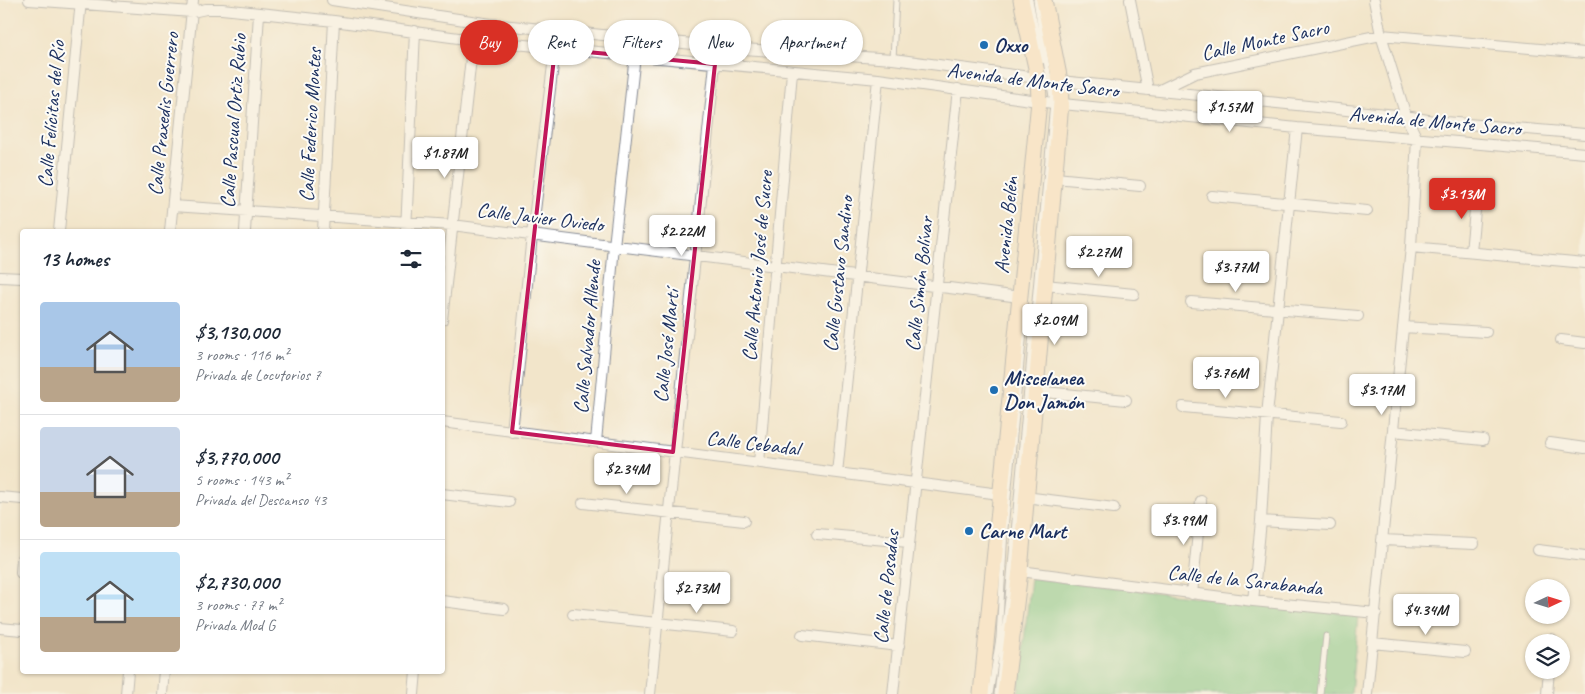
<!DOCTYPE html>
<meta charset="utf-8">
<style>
body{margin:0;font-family:Caveat,sans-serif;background:#f6f6f7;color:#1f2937;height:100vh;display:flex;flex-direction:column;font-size:19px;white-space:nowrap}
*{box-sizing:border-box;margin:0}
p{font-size:16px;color:#747a83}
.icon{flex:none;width:28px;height:28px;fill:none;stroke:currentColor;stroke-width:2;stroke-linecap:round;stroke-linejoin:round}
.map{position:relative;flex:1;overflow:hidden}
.side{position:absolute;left:20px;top:229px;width:425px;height:445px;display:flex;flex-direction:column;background:#fff;border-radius:5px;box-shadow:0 1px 4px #0004}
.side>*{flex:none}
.hud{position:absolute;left:460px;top:20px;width:475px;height:45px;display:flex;gap:10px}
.needle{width:32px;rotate:86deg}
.fabs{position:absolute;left:1525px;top:579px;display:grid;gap:10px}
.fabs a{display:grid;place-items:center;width:45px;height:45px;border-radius:50%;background:#fff;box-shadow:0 1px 4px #0004;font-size:25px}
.price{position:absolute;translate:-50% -42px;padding:0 11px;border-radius:5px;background:#fff;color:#222;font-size:16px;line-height:32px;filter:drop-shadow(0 1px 2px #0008)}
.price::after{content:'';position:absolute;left:50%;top:30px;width:15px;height:11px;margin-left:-8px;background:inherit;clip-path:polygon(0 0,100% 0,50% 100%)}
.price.current{background:#d93025;color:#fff}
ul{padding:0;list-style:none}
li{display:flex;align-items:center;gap:15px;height:125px;padding:0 20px}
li+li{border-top:1px solid #e0e1e3}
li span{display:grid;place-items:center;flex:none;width:140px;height:100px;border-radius:5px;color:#555}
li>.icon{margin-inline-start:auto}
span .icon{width:60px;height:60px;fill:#fffc;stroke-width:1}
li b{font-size:21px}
h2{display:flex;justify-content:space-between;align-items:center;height:60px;padding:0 20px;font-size:21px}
.tag{padding:0 18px;border-radius:22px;background:#fff;box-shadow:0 1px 4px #0004;font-size:18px;line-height:45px}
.tag.current{background:#d93025;color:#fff}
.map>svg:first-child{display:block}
.green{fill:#7bcb8c;stroke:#4b7d75}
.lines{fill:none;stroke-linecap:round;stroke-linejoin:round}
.lane-casing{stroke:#868a94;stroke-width:7}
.street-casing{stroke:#868a94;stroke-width:12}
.secondary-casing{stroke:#868a94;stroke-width:17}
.lane{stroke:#fff;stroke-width:5}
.street{stroke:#fff;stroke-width:10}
.secondary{stroke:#fee5c5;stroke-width:15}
.marked{fill:none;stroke:#c2185b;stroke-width:4;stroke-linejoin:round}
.poi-dot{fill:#1f6fb2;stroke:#fdfcf7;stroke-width:2}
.labels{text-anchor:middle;stroke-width:4;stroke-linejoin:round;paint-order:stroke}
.street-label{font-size:21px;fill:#1b2f5e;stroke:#fdfcf7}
.poi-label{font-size:21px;font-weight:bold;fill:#1b2f5e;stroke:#fdfcf7;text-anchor:start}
</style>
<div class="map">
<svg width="1585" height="694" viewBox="0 0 1585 694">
<rect width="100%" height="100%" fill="#fdfcf7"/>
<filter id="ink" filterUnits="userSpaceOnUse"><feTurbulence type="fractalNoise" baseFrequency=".02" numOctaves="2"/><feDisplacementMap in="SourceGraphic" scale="10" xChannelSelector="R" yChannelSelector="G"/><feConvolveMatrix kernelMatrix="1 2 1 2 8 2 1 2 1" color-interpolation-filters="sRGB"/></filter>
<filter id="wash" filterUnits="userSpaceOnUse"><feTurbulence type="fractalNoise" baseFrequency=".0096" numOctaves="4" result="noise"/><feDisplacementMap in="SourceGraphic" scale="20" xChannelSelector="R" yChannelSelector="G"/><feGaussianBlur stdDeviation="1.12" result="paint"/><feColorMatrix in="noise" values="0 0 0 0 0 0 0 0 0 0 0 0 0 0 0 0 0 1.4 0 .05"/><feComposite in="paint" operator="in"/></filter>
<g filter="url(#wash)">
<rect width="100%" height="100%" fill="#f2e5ca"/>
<path class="green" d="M1031,578L1358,615L1351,694H1018Z"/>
</g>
<g filter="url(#ink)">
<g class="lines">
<g class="lane-casing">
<path id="lane" d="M1030,0L1042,61
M893,59L896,0
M990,694L999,638L1005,529L1024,331
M997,694L1008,598L1053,103L1036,0
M1320,694L1326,636"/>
</g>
<g class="street-casing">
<path id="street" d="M29,0L192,12L206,9H222L334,21L473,40L878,79L1053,103L1297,128L1585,153
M332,0L491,24L743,49L893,59L1060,81L1406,116L1433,121L1585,134
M1130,0L1148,90
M1160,90L1195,73L1381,35L1585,53
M1055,178L1140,186
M1212,196L1367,211
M173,206L452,225L1020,297
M59,231L81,0
M170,231L193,0
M245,231L259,14
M323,231L334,21
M406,231L415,31
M1411,247L1585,263
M1471,252L1477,190
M0,277L22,278
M1045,285L1134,294
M1191,302L1358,316
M442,320L473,40
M1403,327L1486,332
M1561,340L1585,343
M1035,391L1126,400
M1183,407L1341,421
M442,422L1000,494
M1393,431L1483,440
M512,432L532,235L555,49
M596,442L614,246L635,55
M1550,443L1585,448
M759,463L792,72
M837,473L878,79
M442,494L509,502
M0,497L22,499
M1025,497L1114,508
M583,503L744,521
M1261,521L1330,525
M817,534L909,542
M1382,540L1474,544
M1538,550L1585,556
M1020,571L1253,601L1376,613
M21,573L22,558
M1192,594L1201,501
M442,601L504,609
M1253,601L1261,521L1267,415L1297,128
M573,614L733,631
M0,628L22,630
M802,635L899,646
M1552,642V639
M1372,643L1465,652
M126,694L128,671
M162,694L164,671
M414,694L416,671
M650,694L715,64
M893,694L958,89
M1367,694L1411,247L1417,139L1406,116L1381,35L1374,0
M1547,694L1549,670"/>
</g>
<g class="secondary-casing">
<path id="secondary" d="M981,694L1039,101L1038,77L1021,0
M1005,694L1020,571L1061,103L1060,81L1044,0"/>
</g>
<use href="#lane" class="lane"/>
<use href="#street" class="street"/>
<use href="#secondary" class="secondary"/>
</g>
</g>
<path d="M0 0H1585V694H0ZM555,49L715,64L673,452L512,432Z" fill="#f2e5ca" fill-opacity=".55" fill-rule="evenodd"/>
<path class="marked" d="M555,49L715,64L673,452L512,432Z"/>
<g class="poi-dot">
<circle cx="984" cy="45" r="5"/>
<circle cx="994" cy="390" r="5"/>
<circle cx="969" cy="531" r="5"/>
</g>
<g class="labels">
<g class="street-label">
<text transform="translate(1265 40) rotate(-12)" y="7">Calle Monte Sacro</text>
<text transform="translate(1033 80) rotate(7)" y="7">Avenida de Monte Sacro</text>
<text transform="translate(51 114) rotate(-85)" y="7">Calle Felícitas del Río</text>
<text transform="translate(163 114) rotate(-84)" y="7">Calle Praxedis Guerrero</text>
<text transform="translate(233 121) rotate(-86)" y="7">Calle Pascual Ortiz Rubio</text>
<text transform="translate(1435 121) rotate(5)" y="7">Avenida de Monte Sacro</text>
<text transform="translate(310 125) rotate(-87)" y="7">Calle Federico Montes</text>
<text transform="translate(540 217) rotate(7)" y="7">Calle Javier Oviedo</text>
<text transform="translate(1006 225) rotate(-84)" y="7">Avenida Belén</text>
<text transform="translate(757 266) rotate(-85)" y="7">Calle Antonio José de Sucre</text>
<text transform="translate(838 274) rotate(-84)" y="7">Calle Gustavo Sandino</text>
<text transform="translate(919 284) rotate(-84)" y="7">Calle Simón Bolívar</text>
<text transform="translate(587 337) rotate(-85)" y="7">Calle Salvador Allende</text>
<text transform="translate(666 346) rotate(-84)" y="7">Calle José Martí</text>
<text transform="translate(753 443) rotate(7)" y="7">Calle Cebadal</text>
<text transform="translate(1245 580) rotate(6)" y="7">Calle de la Sarabanda</text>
<text transform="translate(886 587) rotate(-84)" y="7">Calle de Posadas</text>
</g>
<g class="poi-label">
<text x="994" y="52">Oxxo</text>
<text x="1004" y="385">Miscelanea<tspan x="1004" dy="24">Don Jamón</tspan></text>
<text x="979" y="538">Carne Mart</text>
</g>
</g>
</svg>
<div class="fabs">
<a><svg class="needle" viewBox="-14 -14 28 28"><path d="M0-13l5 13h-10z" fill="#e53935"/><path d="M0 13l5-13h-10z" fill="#747a83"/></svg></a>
<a><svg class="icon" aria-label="layers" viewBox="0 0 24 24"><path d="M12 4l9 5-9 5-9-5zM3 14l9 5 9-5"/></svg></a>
</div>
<b class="price" style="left:1230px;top:133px">$1.57M</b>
<b class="price" style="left:445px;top:179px">$1.87M</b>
<b class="price current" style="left:1462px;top:220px">$3.13M</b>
<b class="price" style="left:682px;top:257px">$2.22M</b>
<b class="price" style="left:1099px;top:278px">$2.27M</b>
<b class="price" style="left:1236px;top:293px">$3.77M</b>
<b class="price" style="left:1055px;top:346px">$2.09M</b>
<b class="price" style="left:1226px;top:399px">$3.76M</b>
<b class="price" style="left:1382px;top:416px">$3.17M</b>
<b class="price" style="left:627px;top:495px">$2.34M</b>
<b class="price" style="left:1184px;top:546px">$3.99M</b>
<b class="price" style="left:697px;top:614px">$2.73M</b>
<b class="price" style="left:1426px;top:636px">$4.34M</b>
<div class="hud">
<a class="tag current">Buy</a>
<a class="tag">Rent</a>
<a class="tag">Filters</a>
<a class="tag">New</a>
<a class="tag">Apartment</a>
</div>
<section class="side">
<h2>13 homes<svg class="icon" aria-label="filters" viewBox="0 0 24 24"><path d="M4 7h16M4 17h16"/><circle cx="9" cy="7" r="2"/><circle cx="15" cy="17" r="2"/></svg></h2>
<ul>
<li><span style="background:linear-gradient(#a9c7e8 65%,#b9a48a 0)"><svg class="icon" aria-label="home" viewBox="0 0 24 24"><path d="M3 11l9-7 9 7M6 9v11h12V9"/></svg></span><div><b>$3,130,000</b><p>3 rooms · 116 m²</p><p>Privada de Locutorios 7</p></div></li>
<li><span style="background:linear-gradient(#c9d6e8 65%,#b9a48a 0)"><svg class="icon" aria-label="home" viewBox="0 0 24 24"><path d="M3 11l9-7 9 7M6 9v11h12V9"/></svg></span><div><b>$3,770,000</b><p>5 rooms · 143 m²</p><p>Privada del Descanso 43</p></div></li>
<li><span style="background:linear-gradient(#bfe0f5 65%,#b9a48a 0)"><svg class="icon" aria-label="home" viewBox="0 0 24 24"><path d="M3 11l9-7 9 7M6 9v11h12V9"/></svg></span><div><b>$2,730,000</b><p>3 rooms · 77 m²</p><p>Privada Mod G</p></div></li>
</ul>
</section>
</div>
